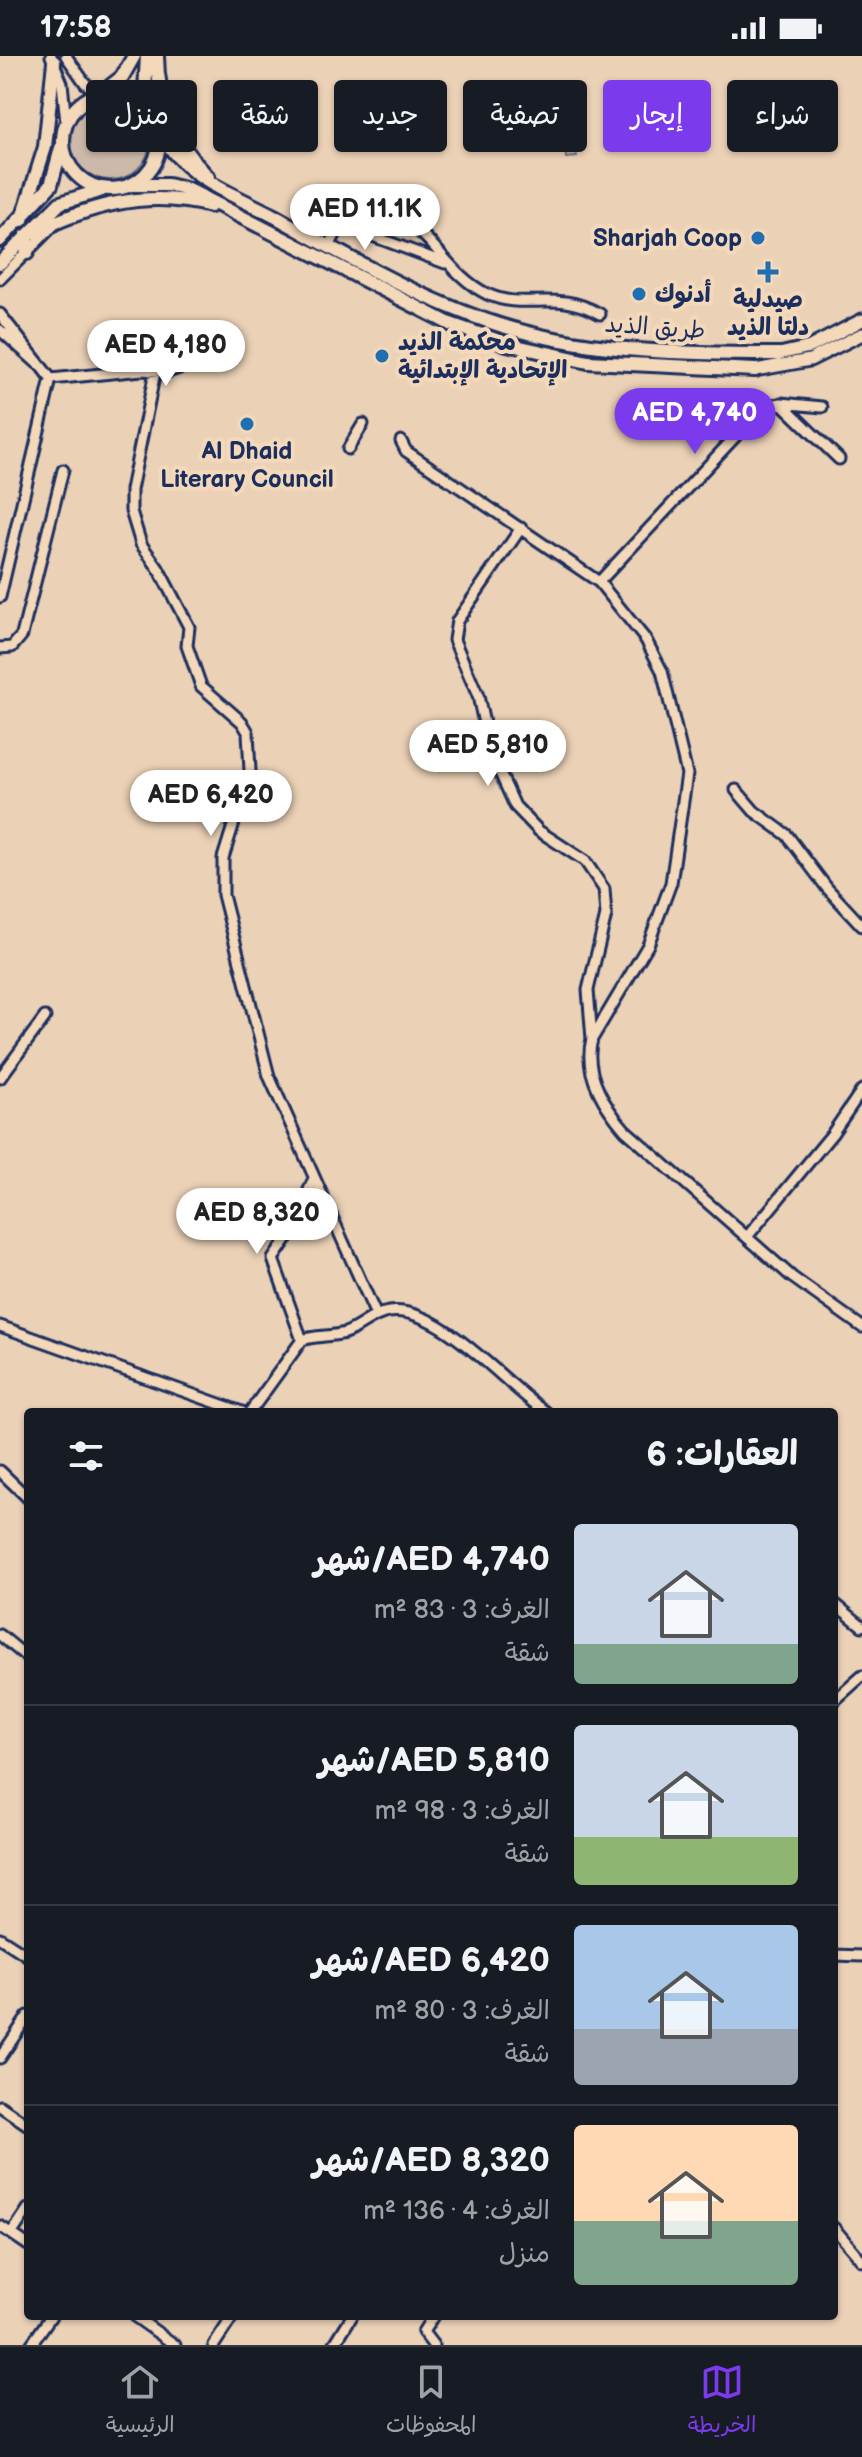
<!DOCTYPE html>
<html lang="ar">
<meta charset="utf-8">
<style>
body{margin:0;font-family:"Balsamiq Sans","Playpen Sans Arabic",sans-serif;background:#242831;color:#f1f3f6;direction:rtl;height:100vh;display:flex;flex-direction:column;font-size:30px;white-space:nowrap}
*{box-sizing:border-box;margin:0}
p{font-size:26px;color:#9ea1a6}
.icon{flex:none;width:44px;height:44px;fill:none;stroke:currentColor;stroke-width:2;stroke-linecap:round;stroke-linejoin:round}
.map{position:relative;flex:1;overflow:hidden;direction:ltr}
.panel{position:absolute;left:24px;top:1352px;width:814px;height:912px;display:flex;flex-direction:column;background:#171b24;border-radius:8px;box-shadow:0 2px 6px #0004;direction:rtl}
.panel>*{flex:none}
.top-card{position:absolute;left:24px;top:24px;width:814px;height:72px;direction:rtl;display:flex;gap:16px}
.price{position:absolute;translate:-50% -68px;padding:0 18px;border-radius:28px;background:#fff;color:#222;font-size:26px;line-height:52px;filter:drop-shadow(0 2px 4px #0008)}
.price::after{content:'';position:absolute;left:50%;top:48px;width:24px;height:18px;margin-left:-12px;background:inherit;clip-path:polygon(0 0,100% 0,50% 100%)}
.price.selected{background:#7c3aed;color:#fff}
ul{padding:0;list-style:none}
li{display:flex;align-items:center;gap:24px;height:200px;padding:0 40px}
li+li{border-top:2px solid #363941}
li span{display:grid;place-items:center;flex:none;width:224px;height:160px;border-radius:8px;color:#555}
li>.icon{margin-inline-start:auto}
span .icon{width:96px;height:96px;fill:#fffc;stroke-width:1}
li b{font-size:34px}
h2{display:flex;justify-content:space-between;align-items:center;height:96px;padding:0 40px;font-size:34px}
.tag{padding:0 28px;border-radius:8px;background:#171b24;box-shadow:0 2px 6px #0004;font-size:28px;line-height:72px}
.tag.selected{background:#7c3aed;color:#fff}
.status{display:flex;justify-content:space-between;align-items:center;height:56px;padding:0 40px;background:#171b24;direction:ltr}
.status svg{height:22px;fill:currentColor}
.tab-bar{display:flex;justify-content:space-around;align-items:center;height:112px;border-top:2px solid #363941;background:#171b24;font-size:22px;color:#9ea1a6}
.tab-bar a{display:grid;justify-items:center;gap:4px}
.tab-bar .selected{color:#7c3aed}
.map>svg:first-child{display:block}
.green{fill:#cdb9a9;stroke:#747484;stroke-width:2}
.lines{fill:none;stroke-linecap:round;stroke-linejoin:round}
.minor-casing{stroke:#1b2f5e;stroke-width:15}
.major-casing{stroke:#1b2f5e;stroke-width:17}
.highway-casing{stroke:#1b2f5e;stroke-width:18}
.minor{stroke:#f4d8ba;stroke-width:9}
.major{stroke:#f4d8ba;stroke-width:11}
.highway{stroke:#f4d8ba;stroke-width:12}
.poi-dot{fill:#1f6fb2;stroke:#f4d8ba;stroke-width:3}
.labels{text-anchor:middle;stroke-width:8;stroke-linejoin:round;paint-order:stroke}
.poi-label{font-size:24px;font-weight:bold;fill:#1b2f5e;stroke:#f4d8ba;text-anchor:start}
.street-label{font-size:24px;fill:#1b2f5e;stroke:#f4d8ba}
</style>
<div class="status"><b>17:58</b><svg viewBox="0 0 49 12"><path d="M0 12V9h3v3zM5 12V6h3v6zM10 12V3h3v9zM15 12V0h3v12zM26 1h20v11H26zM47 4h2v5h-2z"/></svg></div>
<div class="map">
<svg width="862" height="2289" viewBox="0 0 862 2289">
<rect width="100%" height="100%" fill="#ebd1b6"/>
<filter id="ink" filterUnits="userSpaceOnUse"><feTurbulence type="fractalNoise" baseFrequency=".0125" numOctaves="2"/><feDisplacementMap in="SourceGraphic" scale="16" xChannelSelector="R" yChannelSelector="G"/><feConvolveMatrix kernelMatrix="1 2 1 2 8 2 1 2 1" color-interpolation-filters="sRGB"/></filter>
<g filter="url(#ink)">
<path class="green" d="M70 84a40 40 0 1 1 80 0a40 40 0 1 1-80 0Z
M573,62L577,101L566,102L561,63Z"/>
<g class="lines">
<g class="minor-casing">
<path id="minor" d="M51,0L62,27L66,66
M66,0L85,27L99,38
M395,158L371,167L370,179L445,207
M329,191L353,143L361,140C385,150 410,165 428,184C446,203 462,226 487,238C526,256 554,232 600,258
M0,223L54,169
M0,258L51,323L0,541
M0,274L38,308
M142,314L163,305L186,310
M155,316L131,434V455L141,488L158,512L189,571L187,590L201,630L242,666L248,676L250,715L223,802V839L269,1020L376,1259
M51,323L142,314L168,316L186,310
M781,347L839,403
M401,385L406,395L599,526L646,584L662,615L687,718L671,827L648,889L592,983C583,1017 604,1050 625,1074L792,1221L862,1271
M348,393L363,368
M521,472L457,565L454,584L478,640L490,695L515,750L539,775L585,805L604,833L606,859L588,934L592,983
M599,526L763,351L781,347L822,351
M0,592L12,591L22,579L63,414
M736,734L754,755L787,779L827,832L862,870
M0,1022L45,961
M747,1181L832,1078L862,1034
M0,1270L242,1356
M302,1284L273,1203L292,1175L314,1122
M250,1356L302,1284C316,1279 331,1281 345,1277C360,1272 372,1258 389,1256C440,1249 504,1328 546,1356
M0,1415L28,1442
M834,1547L862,1570
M0,1579L28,1602
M834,1645L862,1620
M0,1882L28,1900
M834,1899L862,1900
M0,2002L28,1960
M0,2050L28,2069
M0,2170L28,2189
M834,2172L862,2205
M12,2177L28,2153
M134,2260L175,2289
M433,2260L423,2276L433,2289
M31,2289L51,2260
M214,2289L233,2260
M334,2289L352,2260"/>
</g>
<g class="major-casing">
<path id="major" d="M779,298L810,291L862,264
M755,314L810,304L862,278"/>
</g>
<g class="highway-casing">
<path id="highway" d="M147,0L145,35L149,54
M157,0C157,45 176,89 208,121
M103,36L122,21L134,0
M63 85a48 48 0 1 1 96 0a48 48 0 1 1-96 0Z
M157,72C187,125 226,134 276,161C352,203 429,249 513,273C598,297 691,298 779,298
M129,129H168L189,134L450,268L507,288L588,306L755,314
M22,164L45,91L54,6
M0,184L51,129L61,92
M27,197L26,180C84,151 145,132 210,150
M0,207L60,147L102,134"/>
</g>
<use href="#minor" class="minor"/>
<use href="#major" class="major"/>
<use href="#highway" class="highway"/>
</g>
</g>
<g class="poi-dot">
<circle cx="758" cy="182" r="8"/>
<path d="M764 204h8v8h8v8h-8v8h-8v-8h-8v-8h8z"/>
<circle cx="639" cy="238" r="8"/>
<circle cx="382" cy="300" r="8"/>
<circle cx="247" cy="368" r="8"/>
</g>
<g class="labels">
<g class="poi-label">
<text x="742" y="190" text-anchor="end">Sharjah Coop</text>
<text x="655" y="246">أدنوك</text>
<text x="768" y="251" text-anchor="middle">صيدلية<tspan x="768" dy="28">دلتا الذيد</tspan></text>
<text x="398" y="294">محكمة الذيد<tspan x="398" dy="28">الإتحادية الإبتدائية</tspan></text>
<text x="247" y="403" text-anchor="middle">Al Dhaid<tspan x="247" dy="28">Literary Council</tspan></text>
</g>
<g class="street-label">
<text transform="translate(655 271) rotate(4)" y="8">طريق الذيد</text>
</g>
</g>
</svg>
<b class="price" style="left:365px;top:196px">AED 11.1K</b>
<b class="price" style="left:166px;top:332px">AED 4,180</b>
<b class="price selected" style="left:695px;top:400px">AED 4,740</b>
<b class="price" style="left:488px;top:732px">AED 5,810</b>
<b class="price" style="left:211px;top:782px">AED 6,420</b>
<b class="price" style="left:257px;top:1200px">AED 8,320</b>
<div class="top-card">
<a class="tag">شراء</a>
<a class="tag selected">إيجار</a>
<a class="tag">تصفية</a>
<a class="tag">جديد</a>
<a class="tag">شقة</a>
<a class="tag">منزل</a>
</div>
<section class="panel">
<h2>العقارات: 6<svg class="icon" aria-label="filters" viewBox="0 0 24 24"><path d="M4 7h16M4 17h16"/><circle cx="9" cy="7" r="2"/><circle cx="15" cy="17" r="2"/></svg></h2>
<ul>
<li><span style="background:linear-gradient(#c9d6e8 75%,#7fa58c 0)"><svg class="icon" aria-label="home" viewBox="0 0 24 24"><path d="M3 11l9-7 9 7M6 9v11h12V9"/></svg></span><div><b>AED 4,740/شهر</b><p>الغرف: 3 · 83 m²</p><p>شقة</p></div></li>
<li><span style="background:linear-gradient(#c9d6e8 70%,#8fb573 0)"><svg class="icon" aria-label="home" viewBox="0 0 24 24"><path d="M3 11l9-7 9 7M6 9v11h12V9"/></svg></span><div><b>AED 5,810/شهر</b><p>الغرف: 3 · 98 m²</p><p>شقة</p></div></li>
<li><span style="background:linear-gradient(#a9c7e8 65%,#9aa5b1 0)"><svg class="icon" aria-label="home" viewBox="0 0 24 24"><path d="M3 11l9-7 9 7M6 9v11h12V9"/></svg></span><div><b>AED 6,420/شهر</b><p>الغرف: 3 · 80 m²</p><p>شقة</p></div></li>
<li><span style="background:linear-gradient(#ffd9b3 60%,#7fa58c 0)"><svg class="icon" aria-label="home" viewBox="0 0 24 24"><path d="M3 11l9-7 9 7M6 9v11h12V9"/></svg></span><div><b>AED 8,320/شهر</b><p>الغرف: 4 · 136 m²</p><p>منزل</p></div></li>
</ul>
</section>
</div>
<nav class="tab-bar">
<a class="selected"><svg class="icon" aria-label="map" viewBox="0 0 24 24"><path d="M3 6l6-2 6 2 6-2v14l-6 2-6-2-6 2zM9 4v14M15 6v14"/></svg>الخريطة</a>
<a><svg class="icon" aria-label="saved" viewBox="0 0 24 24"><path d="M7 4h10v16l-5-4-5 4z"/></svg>المحفوظات</a>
<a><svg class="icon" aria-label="home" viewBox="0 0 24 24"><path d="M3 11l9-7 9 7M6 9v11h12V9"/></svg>الرئيسية</a>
</nav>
